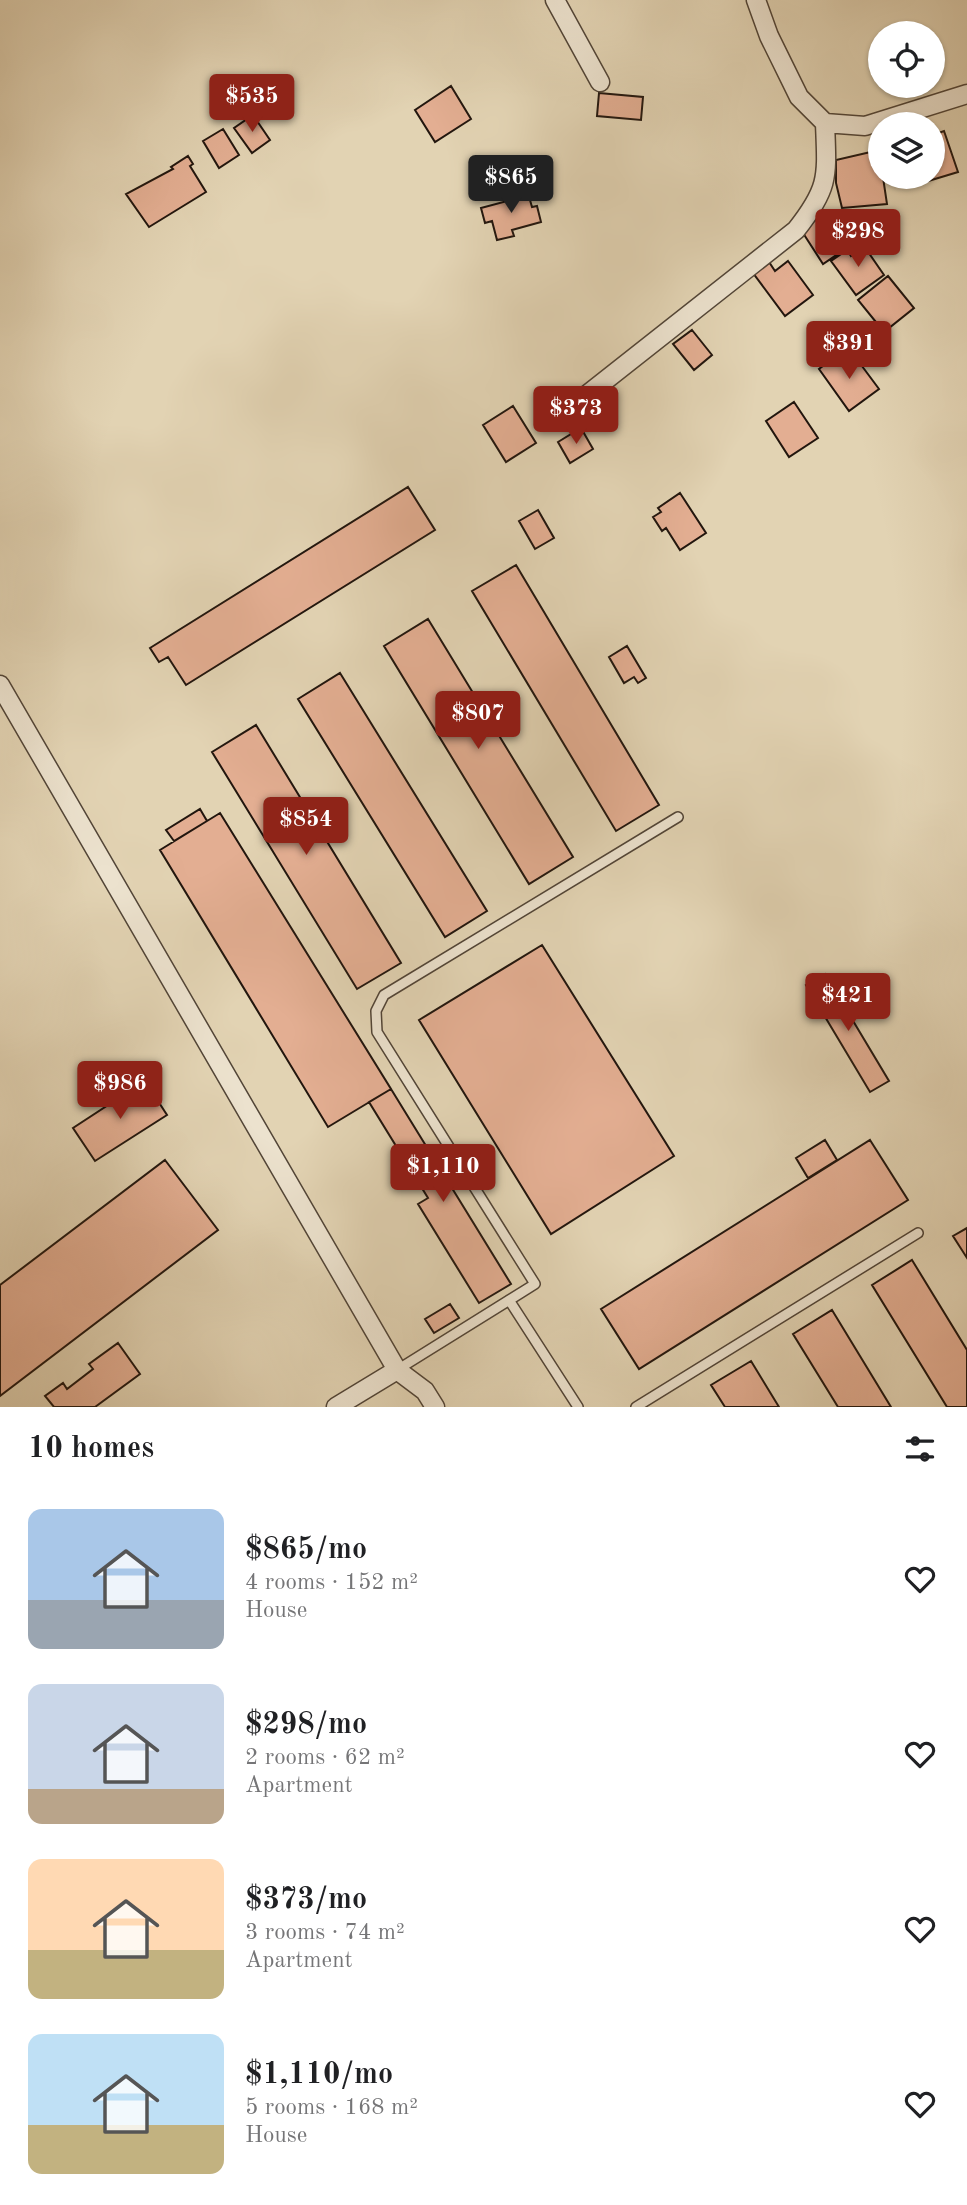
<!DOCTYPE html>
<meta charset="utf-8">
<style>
body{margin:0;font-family:"Old Standard TT",serif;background:#f2f2f2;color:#202124;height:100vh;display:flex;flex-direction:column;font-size:26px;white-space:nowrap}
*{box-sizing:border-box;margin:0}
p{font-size:23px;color:#757577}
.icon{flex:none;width:38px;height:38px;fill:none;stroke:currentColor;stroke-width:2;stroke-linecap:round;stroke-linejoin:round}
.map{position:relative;height:1407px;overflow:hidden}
.sheet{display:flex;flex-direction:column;background:#fff;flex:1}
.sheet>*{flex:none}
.buttons{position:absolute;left:868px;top:21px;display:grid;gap:14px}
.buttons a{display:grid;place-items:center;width:77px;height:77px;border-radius:50%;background:#fff;box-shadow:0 2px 5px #0004;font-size:35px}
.price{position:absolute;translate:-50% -60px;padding:0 16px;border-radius:7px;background:#8f2418;color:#fff;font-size:23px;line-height:46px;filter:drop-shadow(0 2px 4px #0008)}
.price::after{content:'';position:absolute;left:50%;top:42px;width:21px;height:16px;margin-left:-10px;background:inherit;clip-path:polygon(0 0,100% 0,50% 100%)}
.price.selected{background:#222;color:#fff}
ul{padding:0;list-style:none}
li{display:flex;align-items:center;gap:21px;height:175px;padding:0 28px}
li span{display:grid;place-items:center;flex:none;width:196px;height:140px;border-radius:14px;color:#555}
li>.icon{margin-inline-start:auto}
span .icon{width:84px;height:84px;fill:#fffc;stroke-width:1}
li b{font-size:30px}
h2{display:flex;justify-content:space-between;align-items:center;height:84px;padding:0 28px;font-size:30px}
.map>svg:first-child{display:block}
.building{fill:#e3ae92;stroke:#22160e;stroke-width:2}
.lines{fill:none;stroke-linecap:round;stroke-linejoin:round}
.service-casing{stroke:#524537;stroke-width:12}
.minor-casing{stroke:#524537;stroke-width:21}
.service{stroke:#ece2ce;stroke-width:9}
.minor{stroke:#ece2ce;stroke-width:18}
</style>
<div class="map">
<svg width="967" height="1407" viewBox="0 0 967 1407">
<rect width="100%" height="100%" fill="#e2d3b3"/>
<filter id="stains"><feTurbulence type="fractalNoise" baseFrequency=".00286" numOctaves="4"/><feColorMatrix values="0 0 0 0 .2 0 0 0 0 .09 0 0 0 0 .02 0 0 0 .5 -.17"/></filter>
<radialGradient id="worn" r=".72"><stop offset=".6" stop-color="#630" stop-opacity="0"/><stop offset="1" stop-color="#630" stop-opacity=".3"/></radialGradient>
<path class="building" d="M451,86L471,119L435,142L415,110Z
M599,93L643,97L641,120L597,116Z
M253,115L270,140L252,153L234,128Z
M223,129L239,155L219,168L203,141Z
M944,131L958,172L925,182L923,177H933V135Z
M875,151L876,156L880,157L887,204L842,208L836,183V160Z
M188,156L193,164L190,166L206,192L149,227L126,194L173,169L171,167Z
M518,192L520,196L528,193L532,207L537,206L541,222L512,230L514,236L497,240L492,221L485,223L481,208L511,200L509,194Z
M840,210L860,239L823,264L803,233L808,225L824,215L827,218Z
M864,246L884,275L856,295L831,261L847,250L851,256Z
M788,261L813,295L785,316L753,273L769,262L775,271Z
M888,276L914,308L884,332L858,300Z
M692,330L712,355L694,370L673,344Z
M853,354L879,389L849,411L819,369L836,356L841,363Z
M794,402L818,438L789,457L766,421Z
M513,406L536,443L506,462L483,425Z
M581,428L593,449L570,463L558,442Z
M408,487L435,530L186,685L168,657L159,662L150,648Z
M680,493L706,533L680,550L666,528L662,531L653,517L661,512L658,508Z
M538,510L554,538L535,549L519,521Z
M516,565L659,805L616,831L472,591Z
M428,619L573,857L529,884L384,646Z
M627,646L646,678L638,683L634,677L624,683L609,657Z
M340,673L487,911L445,937L298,699Z
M256,725L401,963L357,989L212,752Z
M200,809L207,821L174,841L166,830Z
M220,813L391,1089L328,1127L160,850Z
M542,945L674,1156L551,1234L419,1020Z
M825,974L889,1081L870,1092L806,985Z
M145,1081L167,1115L95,1161L73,1128Z
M391,1089L511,1284L479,1303L418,1204L428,1198L369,1102Z
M825,1140L837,1160L808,1178L796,1158Z
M870,1140L908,1200L639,1369L601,1309Z
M165,1160L218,1230L0,1396V1285Z
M967,1228V1258L953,1236Z
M912,1260L967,1350V1407H947L872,1285Z
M450,1304L459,1318L434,1333L425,1319Z
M832,1310L891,1407H838L793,1334Z
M118,1343L140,1374L95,1407H54L45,1396L63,1383L67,1389L93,1369L89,1364Z
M751,1361L779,1407H725L711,1385Z"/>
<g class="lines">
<g class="service-casing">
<path id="service" d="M509,1300L578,1407
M397,1370L535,1284L377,1032L376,1011L384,995L678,817
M636,1407L918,1233"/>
</g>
<g class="minor-casing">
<path id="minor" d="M555,0L600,82
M756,0L769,36L799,97L825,123L865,126L967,94
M569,409L796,230C830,187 827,176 825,123
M0,685L397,1370L425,1391L435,1407
M336,1407L397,1370"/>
</g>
<use href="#service" class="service"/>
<use href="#minor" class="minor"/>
</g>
<rect width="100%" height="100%" filter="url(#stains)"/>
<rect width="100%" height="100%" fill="url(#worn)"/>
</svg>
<div class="buttons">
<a><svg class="icon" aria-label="locate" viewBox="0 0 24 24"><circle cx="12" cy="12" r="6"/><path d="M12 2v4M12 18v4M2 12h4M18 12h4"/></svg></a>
<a><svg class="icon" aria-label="layers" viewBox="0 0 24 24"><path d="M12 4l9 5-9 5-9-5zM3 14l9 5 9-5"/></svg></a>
</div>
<b class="price" style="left:252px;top:134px">$535</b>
<b class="price selected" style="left:511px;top:215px">$865</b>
<b class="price" style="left:858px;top:269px">$298</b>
<b class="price" style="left:849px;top:381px">$391</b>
<b class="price" style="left:576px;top:446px">$373</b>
<b class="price" style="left:478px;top:751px">$807</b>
<b class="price" style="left:306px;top:857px">$854</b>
<b class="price" style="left:848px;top:1033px">$421</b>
<b class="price" style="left:120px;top:1121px">$986</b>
<b class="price" style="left:443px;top:1204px">$1,110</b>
</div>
<section class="sheet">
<h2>10 homes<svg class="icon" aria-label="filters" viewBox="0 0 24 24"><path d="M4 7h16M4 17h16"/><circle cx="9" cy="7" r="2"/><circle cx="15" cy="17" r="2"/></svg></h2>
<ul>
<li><span style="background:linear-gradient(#a9c7e8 65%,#9aa5b1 0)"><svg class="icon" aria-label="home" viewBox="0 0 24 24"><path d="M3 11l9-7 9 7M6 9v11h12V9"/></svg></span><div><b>$865/mo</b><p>4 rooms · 152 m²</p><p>House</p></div><svg class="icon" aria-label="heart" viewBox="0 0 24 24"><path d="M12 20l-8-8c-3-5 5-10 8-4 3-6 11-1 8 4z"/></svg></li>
<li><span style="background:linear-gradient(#c9d6e8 75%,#b9a48a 0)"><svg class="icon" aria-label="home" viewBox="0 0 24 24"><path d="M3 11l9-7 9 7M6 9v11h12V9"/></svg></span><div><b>$298/mo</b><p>2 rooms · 62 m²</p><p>Apartment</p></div><svg class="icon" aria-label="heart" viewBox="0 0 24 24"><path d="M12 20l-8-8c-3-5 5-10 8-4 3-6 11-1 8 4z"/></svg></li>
<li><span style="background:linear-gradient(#ffd9b3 65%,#c2b280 0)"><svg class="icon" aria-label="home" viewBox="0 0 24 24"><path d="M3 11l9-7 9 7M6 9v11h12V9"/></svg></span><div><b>$373/mo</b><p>3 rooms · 74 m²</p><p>Apartment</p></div><svg class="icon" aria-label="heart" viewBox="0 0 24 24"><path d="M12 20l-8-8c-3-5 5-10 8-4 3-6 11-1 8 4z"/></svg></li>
<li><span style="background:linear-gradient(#bfe0f5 65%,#c2b280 0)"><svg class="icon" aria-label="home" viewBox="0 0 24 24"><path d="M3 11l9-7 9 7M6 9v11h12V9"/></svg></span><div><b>$1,110/mo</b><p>5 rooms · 168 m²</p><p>House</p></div><svg class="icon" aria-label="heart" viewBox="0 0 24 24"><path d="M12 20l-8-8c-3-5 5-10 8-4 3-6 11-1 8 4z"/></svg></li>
</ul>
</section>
